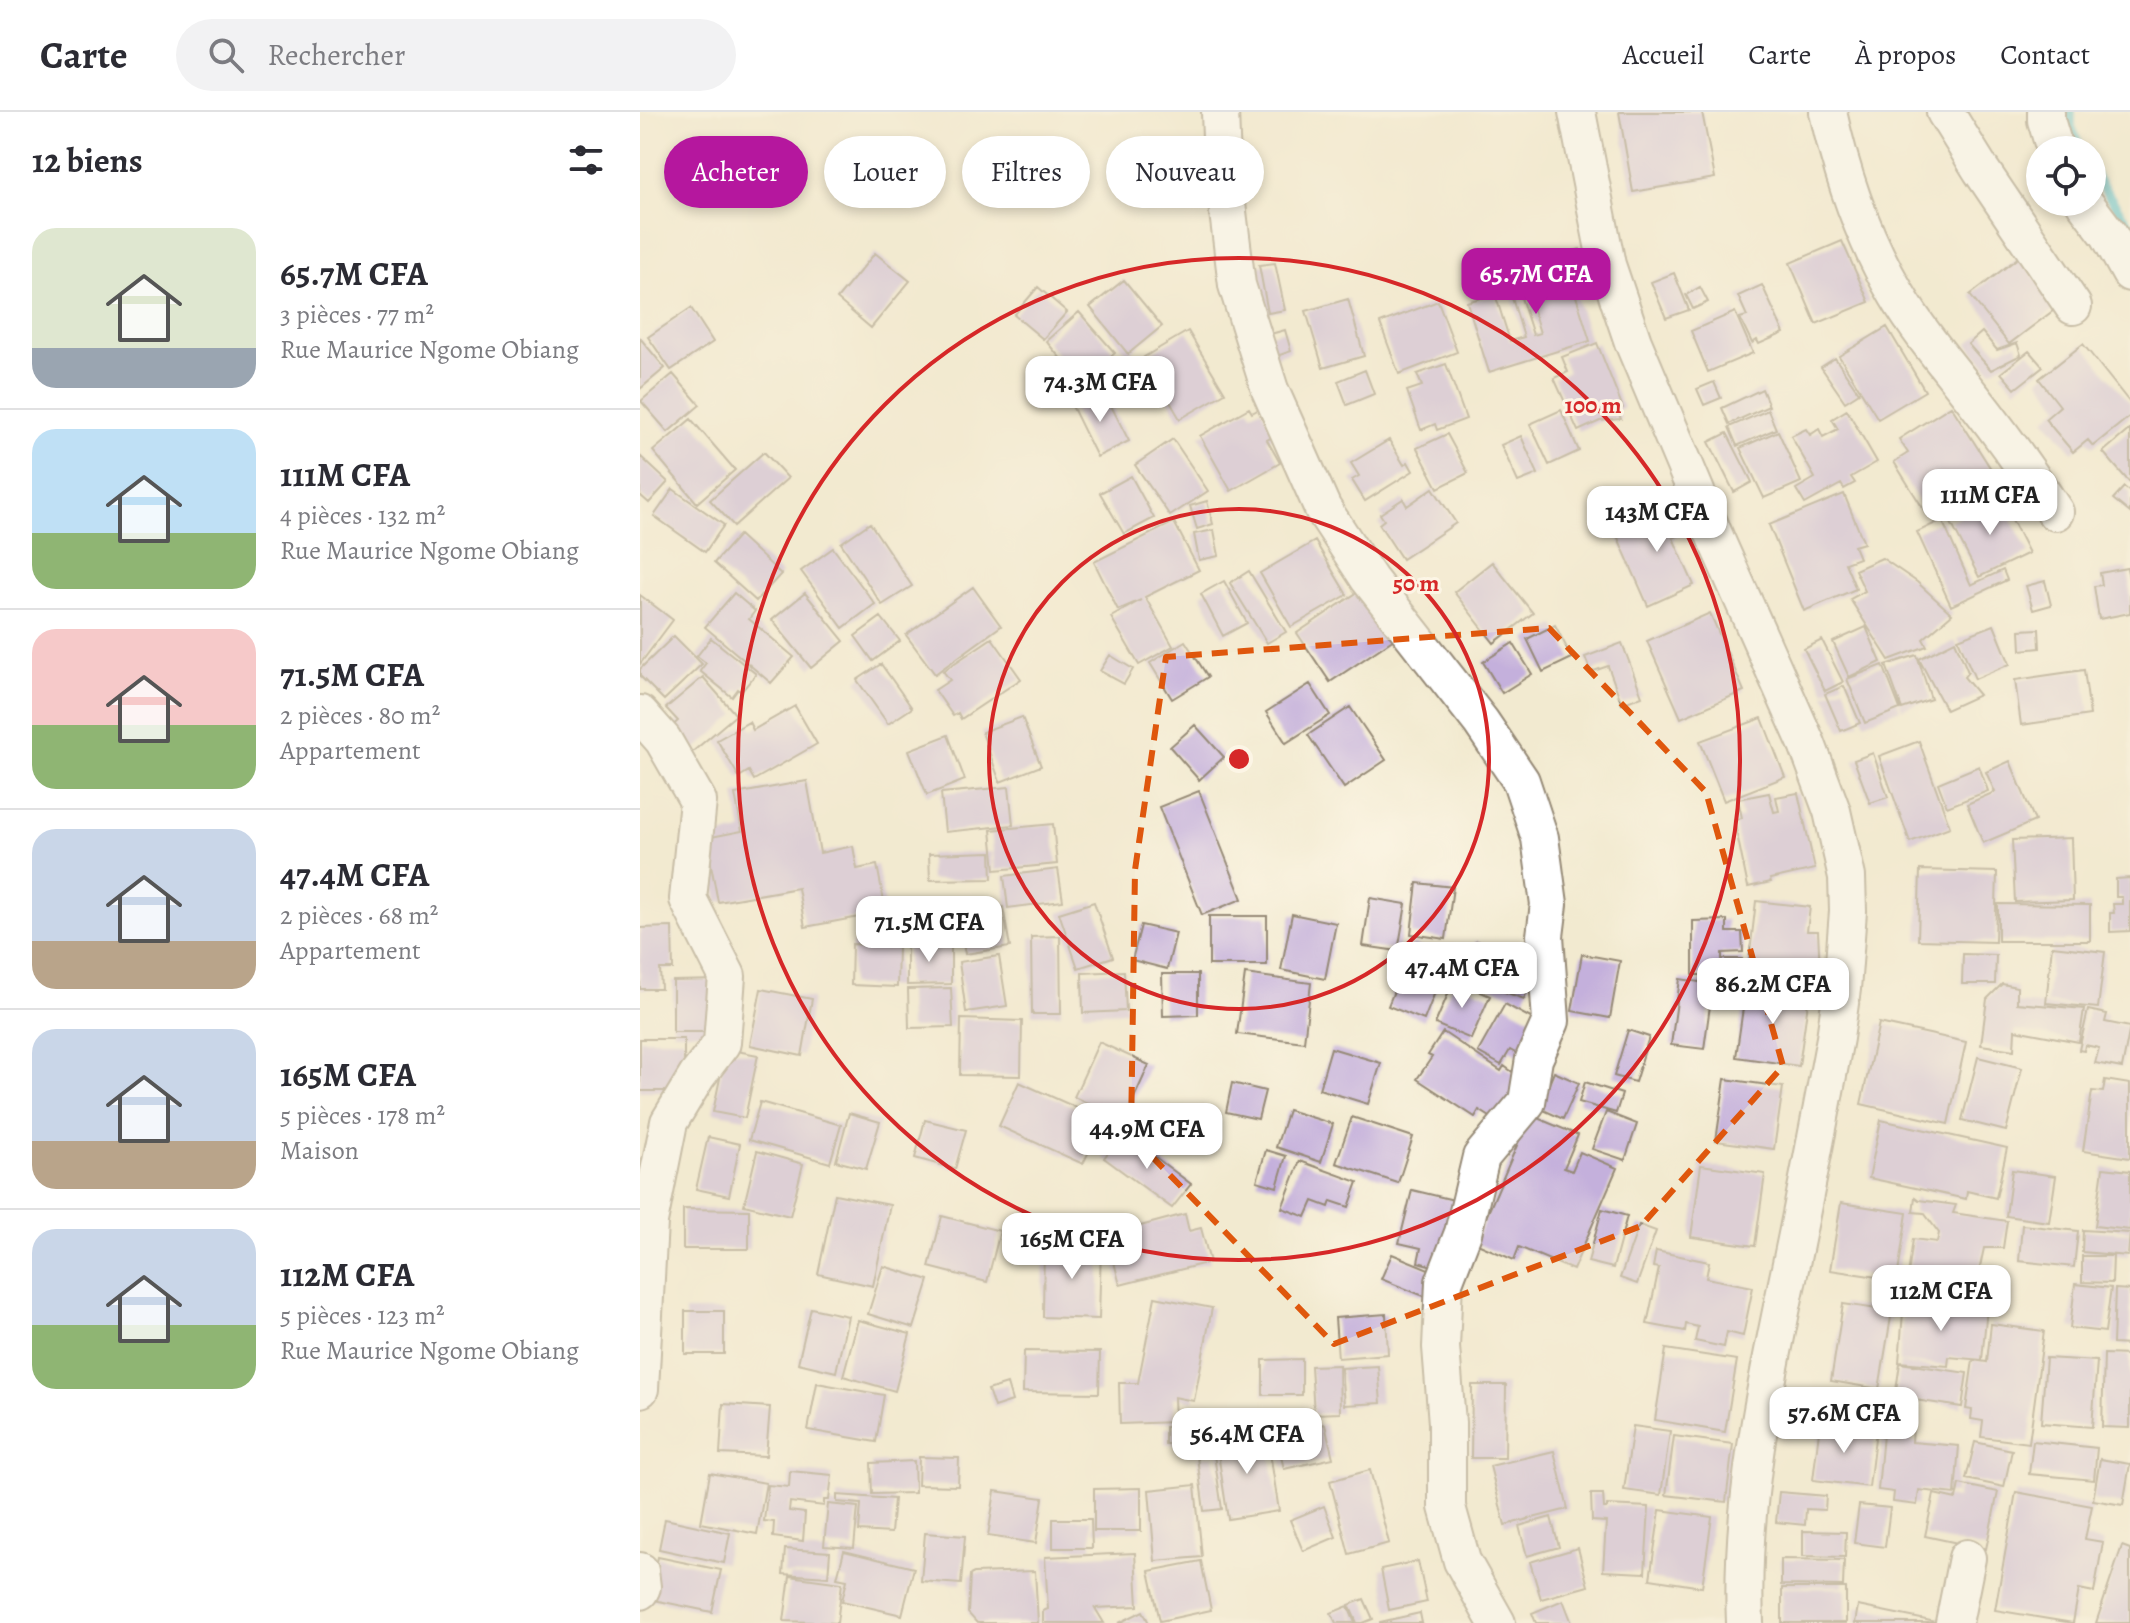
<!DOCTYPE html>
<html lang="fr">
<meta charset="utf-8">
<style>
body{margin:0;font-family:Alegreya,serif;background:#f2f2f3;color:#2b2b33;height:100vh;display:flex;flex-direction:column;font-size:30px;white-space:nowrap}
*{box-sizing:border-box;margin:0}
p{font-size:26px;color:#7c7c81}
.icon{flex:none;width:44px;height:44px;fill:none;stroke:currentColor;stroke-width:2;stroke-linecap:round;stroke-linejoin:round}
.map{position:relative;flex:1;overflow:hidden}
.drawer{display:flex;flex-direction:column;background:#fff;width:640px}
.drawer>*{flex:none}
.top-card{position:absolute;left:24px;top:24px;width:760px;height:72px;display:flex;gap:16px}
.buttons{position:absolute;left:1386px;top:24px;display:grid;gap:16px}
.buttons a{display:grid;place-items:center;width:80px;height:80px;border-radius:50%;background:#fff;box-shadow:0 4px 12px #0003;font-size:40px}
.price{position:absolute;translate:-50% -68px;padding:0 18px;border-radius:16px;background:#fff;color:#222;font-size:26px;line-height:52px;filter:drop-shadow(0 2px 4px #0008)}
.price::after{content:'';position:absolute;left:50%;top:48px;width:24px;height:18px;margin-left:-12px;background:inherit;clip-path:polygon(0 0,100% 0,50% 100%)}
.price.selected{background:#b5179e;color:#fff}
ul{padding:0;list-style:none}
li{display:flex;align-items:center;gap:24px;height:200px;padding:0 32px}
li+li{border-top:2px solid #e1e1e2}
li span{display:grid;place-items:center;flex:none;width:224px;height:160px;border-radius:24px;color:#555}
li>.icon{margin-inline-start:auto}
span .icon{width:96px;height:96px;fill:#fffc;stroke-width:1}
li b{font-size:34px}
h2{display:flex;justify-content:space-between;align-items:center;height:96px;padding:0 32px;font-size:34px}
.tag{padding:0 28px;border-radius:36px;background:#fff;box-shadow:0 4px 12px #0003;font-size:28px;line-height:72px}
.tag.selected{background:#b5179e;color:#fff}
header{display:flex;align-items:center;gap:48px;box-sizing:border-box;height:112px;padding:0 40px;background:#fff;border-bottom:2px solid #e1e1e2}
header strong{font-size:38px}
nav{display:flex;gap:44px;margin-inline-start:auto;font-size:28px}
.search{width:560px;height:72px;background:#f2f2f3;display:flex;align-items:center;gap:20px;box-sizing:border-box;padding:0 28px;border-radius:44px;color:#7c7c81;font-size:30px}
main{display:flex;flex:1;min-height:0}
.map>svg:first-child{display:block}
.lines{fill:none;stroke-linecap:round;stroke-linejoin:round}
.stream{stroke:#54bfcf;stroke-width:10}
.building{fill:#c4b0dc}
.minor-casing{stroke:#968a77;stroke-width:40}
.minor{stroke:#fff;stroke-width:36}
.marked{fill:none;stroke:#df570d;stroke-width:6;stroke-dasharray:16 10;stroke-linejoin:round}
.ring{fill:none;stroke:#d62828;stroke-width:4}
.centre{fill:#d62828;stroke:#fcf5e5;stroke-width:4}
.ring-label{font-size:24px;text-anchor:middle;font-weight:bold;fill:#d62828;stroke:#fcf5e5;stroke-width:6;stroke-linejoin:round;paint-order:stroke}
</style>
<header>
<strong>Carte</strong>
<div class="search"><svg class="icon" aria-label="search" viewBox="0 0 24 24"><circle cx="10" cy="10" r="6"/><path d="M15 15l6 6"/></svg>Rechercher</div>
<nav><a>Accueil</a><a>Carte</a><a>À propos</a><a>Contact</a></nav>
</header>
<main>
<section class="drawer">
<h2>12 biens<svg class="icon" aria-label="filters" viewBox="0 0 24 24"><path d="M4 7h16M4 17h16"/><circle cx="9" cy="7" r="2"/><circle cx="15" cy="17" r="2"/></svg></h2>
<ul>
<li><span style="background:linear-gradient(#dfe7d0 75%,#9aa5b1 0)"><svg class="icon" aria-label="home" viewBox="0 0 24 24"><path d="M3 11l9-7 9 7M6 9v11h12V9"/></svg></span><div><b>65.7M CFA</b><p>3 pièces · 77 m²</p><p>Rue Maurice Ngome Obiang</p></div></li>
<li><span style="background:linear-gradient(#bfe0f5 65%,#8fb573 0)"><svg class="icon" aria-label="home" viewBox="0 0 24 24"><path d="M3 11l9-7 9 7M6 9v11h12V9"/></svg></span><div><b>111M CFA</b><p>4 pièces · 132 m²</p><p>Rue Maurice Ngome Obiang</p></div></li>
<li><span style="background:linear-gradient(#f6c9c9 60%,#8fb573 0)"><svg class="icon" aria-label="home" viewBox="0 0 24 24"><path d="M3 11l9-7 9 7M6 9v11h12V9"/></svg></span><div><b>71.5M CFA</b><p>2 pièces · 80 m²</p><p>Appartement</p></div></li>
<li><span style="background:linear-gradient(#c9d6e8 70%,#b9a48a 0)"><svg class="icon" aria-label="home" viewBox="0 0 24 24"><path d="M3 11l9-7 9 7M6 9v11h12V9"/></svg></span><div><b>47.4M CFA</b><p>2 pièces · 68 m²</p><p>Appartement</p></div></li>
<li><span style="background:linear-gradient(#c9d6e8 70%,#b9a48a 0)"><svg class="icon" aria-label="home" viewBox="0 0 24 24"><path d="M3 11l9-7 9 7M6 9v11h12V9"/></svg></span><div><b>165M CFA</b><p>5 pièces · 178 m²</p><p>Maison</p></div></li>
<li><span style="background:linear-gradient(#c9d6e8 60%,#8fb573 0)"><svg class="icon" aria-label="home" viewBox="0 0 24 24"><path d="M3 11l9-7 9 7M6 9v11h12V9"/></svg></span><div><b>112M CFA</b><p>5 pièces · 123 m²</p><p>Rue Maurice Ngome Obiang</p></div></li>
</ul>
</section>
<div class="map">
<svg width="1490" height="1511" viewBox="0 0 1490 1511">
<rect width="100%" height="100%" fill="#fcf5e5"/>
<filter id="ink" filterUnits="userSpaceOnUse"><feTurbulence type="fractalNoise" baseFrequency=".0125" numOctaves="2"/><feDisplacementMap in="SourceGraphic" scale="16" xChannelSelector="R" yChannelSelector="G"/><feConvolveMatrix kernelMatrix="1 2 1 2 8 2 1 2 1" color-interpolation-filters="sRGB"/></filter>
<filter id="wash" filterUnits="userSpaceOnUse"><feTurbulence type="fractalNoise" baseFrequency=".006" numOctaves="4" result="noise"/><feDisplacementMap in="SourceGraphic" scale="32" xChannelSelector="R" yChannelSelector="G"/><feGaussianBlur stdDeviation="1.8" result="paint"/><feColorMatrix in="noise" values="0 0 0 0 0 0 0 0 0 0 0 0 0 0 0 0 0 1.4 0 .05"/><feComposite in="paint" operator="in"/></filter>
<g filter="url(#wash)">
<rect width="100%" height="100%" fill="#f2ead0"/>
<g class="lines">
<path class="stream" d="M1431,0V15L1441,38
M1452,59L1490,115"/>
</g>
<g id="blocks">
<path class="building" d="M979,0H1062L1075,66L993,80Z
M1202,129L1229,190L1176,212L1150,151Z
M940,137L953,178L936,184L950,229L849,260L827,190L855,182L870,229L884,225L868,173L876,170L893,223L900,221L884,169L923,157L919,143Z
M235,141L270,169L231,216L197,187Z
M1379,145L1418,195L1369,232L1330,183Z
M635,151L645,198L628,201L619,153Z
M1034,161L1049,198L1026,206L1011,170Z
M484,168L522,214L488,242L450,195Z
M1122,173L1144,221L1119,232L1117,228L1112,231L1100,206L1107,204L1098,184Z
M398,175L427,200L403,227L374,203Z
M1060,175L1068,190L1053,197L1046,183Z
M708,187L724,244L683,256L666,199Z
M798,189L817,240L759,262L740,211Z
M51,196L73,230L31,258L8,225Z
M439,200L475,241L441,271L406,229Z
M1095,200L1113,241L1068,260L1051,219Z
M1247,215L1285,279L1238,307L1199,244Z
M645,218L651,239L634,245L627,223Z
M548,219L585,281L540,307L504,245Z
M1342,220L1357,238L1377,231L1381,243L1351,258L1328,232Z
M0,226L25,256L0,277Z
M957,231L983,296L977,298L981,307L960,309L938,319L914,266L928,260L922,245Z
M1443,232L1490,291V304L1453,334L1448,328L1433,340L1405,307L1420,294L1399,267Z
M1389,239L1403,255L1375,277L1361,261Z
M1195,246L1219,281L1205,290L1181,255Z
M806,252L826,307L797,318L795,312L781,318L767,279L782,274L777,262Z
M725,258L734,282L707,293L698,269Z
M33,262L60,293L28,320L1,289Z
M1074,270L1081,286L1064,293L1057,277Z
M1122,277L1129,294L1089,312L1082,296Z
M463,278L489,329L457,345L432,294Z
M1311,294L1358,368L1310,399L1304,389L1286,401L1254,350L1268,341L1259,327Z
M609,296L612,301L621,296L636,323L627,328L640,351L591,379L560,324Z
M921,298L939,339L909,353L890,312Z
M1128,298L1136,317L1097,334L1089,315Z
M1207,298L1237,350L1211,365L1215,371L1204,377L1201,372L1165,392L1156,377L1175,366L1151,324L1166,317L1170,323L1179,317L1183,325L1198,317L1192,307Z
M51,307L95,358L57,391L13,339Z
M1490,317V371L1463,340Z
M1138,319L1161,370L1124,386L1100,336Z
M1087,321L1112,370L1094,380L1069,330Z
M807,322L828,361L798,376L777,336Z
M881,324L898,362L878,370L861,333Z
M533,327L568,379L530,404L495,353Z
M749,328L764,353L768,350L773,359L725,389L712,368L719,364L711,351Z
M124,340L148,366L94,414L70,388Z
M0,344L28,370L9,391L0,383Z
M491,364L514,406L484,422L460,381Z
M1484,375L1490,380V401L1473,387Z
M793,376L816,411L762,447L739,412L744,408L740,402L763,387L767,394Z
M33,377L84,413L65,440L14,404Z
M1204,382L1224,431L1214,434L1219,446L1205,451L1216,477L1164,499L1129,413Z
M1360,384L1389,441L1339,465L1310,409Z
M567,389L573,412L557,417L550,394Z
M1039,391L1051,417L1033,426L1054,473L1008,494L975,419Z
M1302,408L1331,473L1363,458L1367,468L1311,494L1277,420Z
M534,410L559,458L505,485L533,534L499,553L471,505L501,488L478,498L454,450Z
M230,411L272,474L242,493L201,431Z
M574,418L579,444L559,448L554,422Z
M99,423L141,462L116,489L74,451Z
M675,429L707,483L651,515L620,461Z
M193,436L235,492L203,516L161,459Z
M1242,446L1277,470L1312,502L1283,527L1287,534L1249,548L1210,487L1225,479L1215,458Z
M852,450L893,501L854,531L814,480Z
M1487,456L1490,471V501L1459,507L1454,474L1462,473L1460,461Z
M609,459L646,520L627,531L590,471Z
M584,469L607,511L583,524L561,482Z
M1405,469L1411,493L1393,498L1386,474Z
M333,475L361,514L295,562L266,523Z
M721,478L754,527L690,570L657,521Z
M94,481L115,499L109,507L154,545L131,571L65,515Z
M165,481L204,529L171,556L132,508Z
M0,483L33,508L0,552Z
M1070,501L1104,579L1041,606L1007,529Z
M241,505L260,529L233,549L215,524Z
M915,513L932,546L903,560L887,527Z
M1354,513L1370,552L1335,567L1318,527Z
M1226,515L1241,550L1209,565L1193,530Z
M1399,517L1400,536L1381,538L1380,518Z
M34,524L62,552L24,588L0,564V557Z
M71,526L116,562L101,580L98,577L92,585L60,559L66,551L57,544Z
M352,526L381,567L321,607L318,601L313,604L295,578L310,568L303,559Z
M1182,528L1203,570L1185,579L1164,537Z
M545,529L568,565L532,587L510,551Z
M1315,529L1328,560L1324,565L1339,583L1306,598L1279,547Z
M873,531L892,562L862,581L843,550Z
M982,531L1002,584L982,592L968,554L951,560L945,545Z
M470,543L493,557L484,572L460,559Z
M1277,543L1291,587L1262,597L1246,553Z
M241,552L272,596L248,612L217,568Z
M1243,553L1260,597L1225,611L1207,567Z
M1444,558L1450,603L1381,613L1375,568Z
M63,565L96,603L51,641L30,616L38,609L26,596Z
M670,572L690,603L646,631L626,600Z
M1204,574L1220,611L1201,619L1185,582Z
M155,594L177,632L114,668L109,659L99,665L77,628L109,610L113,618Z
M710,595L746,648L704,676L668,623Z
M382,605L401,654L360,670L342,620Z
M1122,606L1145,665L1084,689L1060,629Z
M555,613L584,645L559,668L530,635Z
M308,623L325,668L287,683L269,638Z
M1279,629L1310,715L1270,730L1239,644Z
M1233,641L1248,685L1230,691L1214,648Z
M1370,649L1395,709L1343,731L1327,692L1355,680L1346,660Z
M1339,654L1348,679L1307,695L1298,671Z
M167,669L180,741L213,734L217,757L237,753L246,800L165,815L158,776L78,790L66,726L102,719L95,682Z
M369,675L373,713L305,720L301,681Z
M559,679L602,787L562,803L519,695Z
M1129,681L1134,700L1139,699L1136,685L1158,681L1175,757L1130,767L1131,770L1108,775L1094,708L1102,706L1098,687Z
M413,712L417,752L355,758L351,718Z
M1431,726L1433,788L1375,790L1372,728Z
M351,740L352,767L290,768L289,742Z
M418,757L423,789L368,796L364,764Z
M1280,758L1357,760L1355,830L1278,828Z
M1490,766V819L1470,820V801H1474L1473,792H1482V785H1476V767Z
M777,771L813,775L806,827L771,822Z
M730,786L766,792L758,839L723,834Z
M1116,789L1170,795L1167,819H1178L1180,859L1163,860L1162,873L1107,867Z
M454,790L473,845L438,856L419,801Z
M1358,792L1450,793V829H1358Z
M304,793L309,821L256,831L251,803Z
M363,795L370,835L325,842L318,803Z
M652,802L696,811L685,867L641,858Z
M569,804H627V853H569Z
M1087,808V820H1102L1103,840L1082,841V847H1102V867H1080V863H1053V809Z
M501,813L536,821L527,857L492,848Z
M32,815L33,857H20L21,877H0V816Z
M420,824L421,902H392L391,825Z
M836,829L897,852L884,887L823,865Z
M212,832L258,835L257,875L211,873Z
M311,832V872L267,873V833Z
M773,832L808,847L784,908L748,894Z
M1412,834L1465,840L1458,896L1406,891Z
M942,842L980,849L970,906L932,899Z
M1323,842L1356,843L1355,872H1322Z
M359,844L367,894L326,900L319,850Z
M484,859L486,899L443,901L442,861Z
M522,862H558V903L523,904Z
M605,862L671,871L664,930L597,922Z
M1040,867L1073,872L1064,937L1031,933Z
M80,868L81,920H33V869Z
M814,868L850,884L831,927L795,912Z
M1362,872L1377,875V891L1444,897L1439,930L1375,918L1374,938L1341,933L1347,887Z
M1106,875L1169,883L1159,954L1096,945Z
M311,876L313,915L269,916L268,877Z
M121,877L172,887L162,944L110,933Z
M865,892L898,910L879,943L870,938L861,953L838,940Z
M1448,898L1467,902L1465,910L1490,915L1482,956L1455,951L1459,936L1445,933L1444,939L1439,938Z
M321,907L382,909L381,964L320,963Z
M1239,911L1326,930L1308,1012L1221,992Z
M988,918L1009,925L995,970L974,964Z
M803,920L861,959L864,954L885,969L858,1010L839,998L835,1005L777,967L792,945L788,943Z
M0,927H44V979H0Z
M459,930L509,953L484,1008L434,985Z
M691,936L741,951L728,992L679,977Z
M86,937L118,943L105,1006L73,1000Z
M1338,945L1382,956L1366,1019L1322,1008Z
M914,960L939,971L923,1007L899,996Z
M1085,967L1143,975L1134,1037L1076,1029Z
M1465,968L1490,972V1046L1443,1039L1452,979L1463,980Z
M379,970L464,1008L443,1052L359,1014Z
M945,970L982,982L976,1001L939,990Z
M592,971L625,979L618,1007L586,1000Z
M120,990L201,1013L190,1051L109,1028Z
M648,998L693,1012L681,1050L636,1035Z
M966,1000L997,1012L985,1048L952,1037Z
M209,1001L240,1010L226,1057L196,1049Z
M890,1003L938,1023L924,1056L932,1059L940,1040L977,1056L933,1158L879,1135L874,1148L835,1131Z
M712,1005L773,1025L758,1071L696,1051Z
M285,1008L326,1018L315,1057L275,1046Z
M1241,1008L1367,1036L1356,1086L1327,1079L1326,1087L1229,1066Z
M483,1021L551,1072L532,1096L464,1046Z
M68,1025L100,1032L89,1084L56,1077Z
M626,1038L646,1044L637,1075L617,1069Z
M117,1039L163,1052L150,1104L104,1093Z
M660,1049L718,1070L709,1095L691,1089L689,1095L673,1089L666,1105L642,1096Z
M1061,1053L1125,1062L1115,1134L1051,1125Z
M1463,1056L1490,1059V1118L1455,1114Z
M1372,1058L1416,1064L1409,1110L1366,1104Z
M772,1078L814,1088L800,1156L778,1150L781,1136L759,1131Z
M195,1082L250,1093L233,1174L178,1162Z
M1275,1085L1279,1088L1316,1093L1313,1101L1367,1109L1363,1136H1344L1337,1169L1348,1171L1346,1187L1287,1175L1288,1165L1268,1163L1273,1127L1297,1130L1299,1121L1284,1101L1273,1100Z
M1201,1091L1267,1101L1257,1168L1190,1158Z
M43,1097L109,1098V1137H43Z
M962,1097L987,1104L973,1156L948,1150Z
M545,1102L549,1119L561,1116L570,1150L480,1173L467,1123Z
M302,1104L360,1119L347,1170L289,1155Z
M999,1113L1016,1119L997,1172L980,1166Z
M1382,1113L1438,1119L1434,1155L1379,1149Z
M1443,1118L1490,1121L1488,1144L1442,1140Z
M404,1132L461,1134L459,1207L403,1205Z
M1016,1139L1069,1150L1066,1166L1113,1175L1103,1224L1087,1220L1084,1235L1055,1229L1058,1215L1046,1212L1045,1219L1007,1212L1019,1156L1013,1155Z
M752,1142L796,1160L786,1185L741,1167Z
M1442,1144H1473L1472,1171L1442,1170Z
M243,1154L289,1168L274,1216L228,1202Z
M1435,1172L1471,1176L1465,1220L1430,1216Z
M1475,1177L1490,1178V1233L1473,1232Z
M515,1185L572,1196L554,1289L534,1285L535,1310L480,1312L479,1271H498Z
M1264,1188L1347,1195L1342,1248L1309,1245L1308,1254L1259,1250Z
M1203,1192L1252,1199L1239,1277L1191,1269Z
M171,1196L208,1204L196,1260L158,1251Z
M45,1199H84V1242H45Z
M746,1202L748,1242L698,1246L695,1206Z
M218,1208L270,1222L255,1279L203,1264Z
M1351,1212L1404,1219L1389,1331L1341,1325L1343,1309L1331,1307L1332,1298L1326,1297L1333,1248L1347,1250Z
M1026,1237L1097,1248L1085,1320L1015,1308Z
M384,1239L460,1240L459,1281L383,1280Z
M1464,1242L1490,1243V1316L1462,1315Z
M1406,1246L1457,1249L1452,1315L1401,1311Z
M662,1247V1283H623V1248Z
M1260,1251L1327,1261L1322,1295L1255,1285Z
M699,1253L700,1301L674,1302L671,1254Z
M738,1254L741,1291L704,1293L701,1256Z
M177,1271L244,1283L236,1330L168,1318Z
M367,1272L372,1289L354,1295L348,1278Z
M832,1273H866L865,1346H831Z
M83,1292L130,1295L126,1344L80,1342Z
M1245,1300L1274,1302L1272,1330L1319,1334L1315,1382L1279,1378L1277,1393L1253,1390L1254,1380L1238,1378Z
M1180,1311L1236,1318L1229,1375L1173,1368Z
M685,1312L693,1346L644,1357L636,1323Z
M993,1314L1030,1319L1021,1383L984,1378Z
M525,1315H547V1332H525Z
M627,1321L639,1399L588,1407L576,1328Z
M1034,1324L1093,1332L1086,1390L1026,1383Z
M1393,1329L1457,1336L1454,1368L1389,1362Z
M1335,1330L1372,1338L1364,1375L1326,1367Z
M914,1339L928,1397L865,1413L850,1354Z
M574,1343L582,1397L564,1399L557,1345Z
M279,1345L319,1346L318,1374L278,1373Z
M1460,1347L1490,1352L1483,1393L1453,1388Z
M274,1349L275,1381L232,1382L231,1351Z
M730,1358L749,1431L709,1442L690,1369Z
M150,1359L192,1363L189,1388H184V1394L150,1390L149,1399L165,1401L163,1429L133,1425L134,1410L124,1409L128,1373L149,1375Z
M70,1361L126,1371L117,1422L61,1411Z
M1319,1372L1358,1380L1346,1437L1285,1424L1294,1382L1316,1387Z
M555,1373L562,1445L515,1449L509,1378Z
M501,1376V1419H454V1377Z
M355,1379L403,1386L396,1431L348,1424Z
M1139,1380L1186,1384L1185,1398L1166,1397L1165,1413L1136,1410Z
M1376,1380L1452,1394L1445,1427L1463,1430L1454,1480L1439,1477L1433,1511L1355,1498Z
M951,1382H963L964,1396H967V1393L1009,1395L1005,1461L963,1459L966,1410L952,1409Z
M197,1383L254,1387L251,1421L219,1419L221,1392L197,1390Z
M188,1392L218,1395L214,1436L184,1434Z
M1219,1393L1250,1396L1245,1435L1214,1431Z
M684,1394L696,1425L663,1439L650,1408Z
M1020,1398L1072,1405L1062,1475L1010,1467Z
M911,1405L919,1435L887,1444L879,1414Z
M25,1407L90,1421L84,1451L19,1437Z
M413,1407H451L452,1436H413Z
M1163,1419L1206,1420L1205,1445L1163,1444Z
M285,1421L325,1424L321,1472L281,1469Z
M1482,1434L1490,1437V1511H1456Z
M938,1436L948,1474L901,1487L890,1450Z
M145,1437L190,1440L188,1465L143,1462Z
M204,1439L274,1456L262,1503L202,1489L207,1468L197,1466Z
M495,1441L498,1494L455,1496L464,1511H403V1499L408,1497L405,1445Z
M18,1445L81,1458L72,1500L9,1487Z
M1141,1447L1204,1448L1203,1474L1141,1473Z
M561,1449L571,1498L520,1509L509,1459Z
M778,1449L787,1490L749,1498L741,1457Z
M395,1459L398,1511H337L328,1501L330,1463L334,1461Z
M150,1464L202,1471L197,1511L144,1509Z
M1142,1476H1206V1511H1142Z
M724,1487L733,1507L723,1511H717L709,1493Z
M923,1488L932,1511H896L892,1501Z
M708,1494L715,1511H696L691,1501Z
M1218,1494L1296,1510V1511H1215Z
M503,1499L509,1511H479Z
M780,1501L782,1511H740V1510Z"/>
</g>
</g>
<g filter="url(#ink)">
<use href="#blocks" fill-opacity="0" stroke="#968a77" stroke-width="2"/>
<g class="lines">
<g class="minor-casing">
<path id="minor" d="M580,0L582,51L597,173L630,278L683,397L729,467L841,610L881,669L900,726L909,792L905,824L911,909L894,947L887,990L841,1045L823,1121L804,1170L801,1235L807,1311V1395L822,1449L857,1511
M937,0L967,153L993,230L1078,432L1167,632L1192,699L1207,765L1208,799L1202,877L1195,926C1180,1006 1165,1086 1148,1166C1124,1280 1100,1394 1105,1511
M1188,0C1202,64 1223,126 1257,183C1278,219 1307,253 1333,286C1362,323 1389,361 1415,400
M1305,0L1341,58L1433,194
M1406,0V8L1415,38
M1444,90L1469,123L1490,161
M0,602L23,628L58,689L48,787L87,864L82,931L57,964L29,1010L9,1110L0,1277
M0,1459L2,1475L0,1479
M1314,1511L1327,1446"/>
</g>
<use href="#minor" class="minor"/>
</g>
</g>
<path d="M0 0H1490V1511H0ZM909,516L1066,680L1143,954L1001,1114L694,1232L491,1023L495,758L526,545Z" fill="#f2ead0" fill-opacity=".55" fill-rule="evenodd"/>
<path class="marked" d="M909,516L1066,680L1143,954L1001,1114L694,1232L491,1023L495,758L526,545Z"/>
<g class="ring">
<circle cx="599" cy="647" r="250"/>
<circle cx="599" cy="647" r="501"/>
</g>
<circle cx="599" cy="647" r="12" class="centre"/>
<g class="ring-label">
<text x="953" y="301">100 m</text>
<text x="776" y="479">50 m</text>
</g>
</svg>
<div class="buttons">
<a><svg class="icon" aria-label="locate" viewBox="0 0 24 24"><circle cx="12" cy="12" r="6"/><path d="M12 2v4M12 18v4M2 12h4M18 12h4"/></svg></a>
</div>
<b class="price selected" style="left:896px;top:204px">65.7M CFA</b>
<b class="price" style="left:460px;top:312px">74.3M CFA</b>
<b class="price" style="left:1350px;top:425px">111M CFA</b>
<b class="price" style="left:1017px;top:442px">143M CFA</b>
<b class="price" style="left:289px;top:852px">71.5M CFA</b>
<b class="price" style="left:822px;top:898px">47.4M CFA</b>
<b class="price" style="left:1133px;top:914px">86.2M CFA</b>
<b class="price" style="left:507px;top:1059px">44.9M CFA</b>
<b class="price" style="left:432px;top:1169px">165M CFA</b>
<b class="price" style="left:1301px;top:1221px">112M CFA</b>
<b class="price" style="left:1204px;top:1343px">57.6M CFA</b>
<b class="price" style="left:607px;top:1364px">56.4M CFA</b>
<div class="top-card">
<a class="tag selected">Acheter</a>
<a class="tag">Louer</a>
<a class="tag">Filtres</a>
<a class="tag">Nouveau</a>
</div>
</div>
</main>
